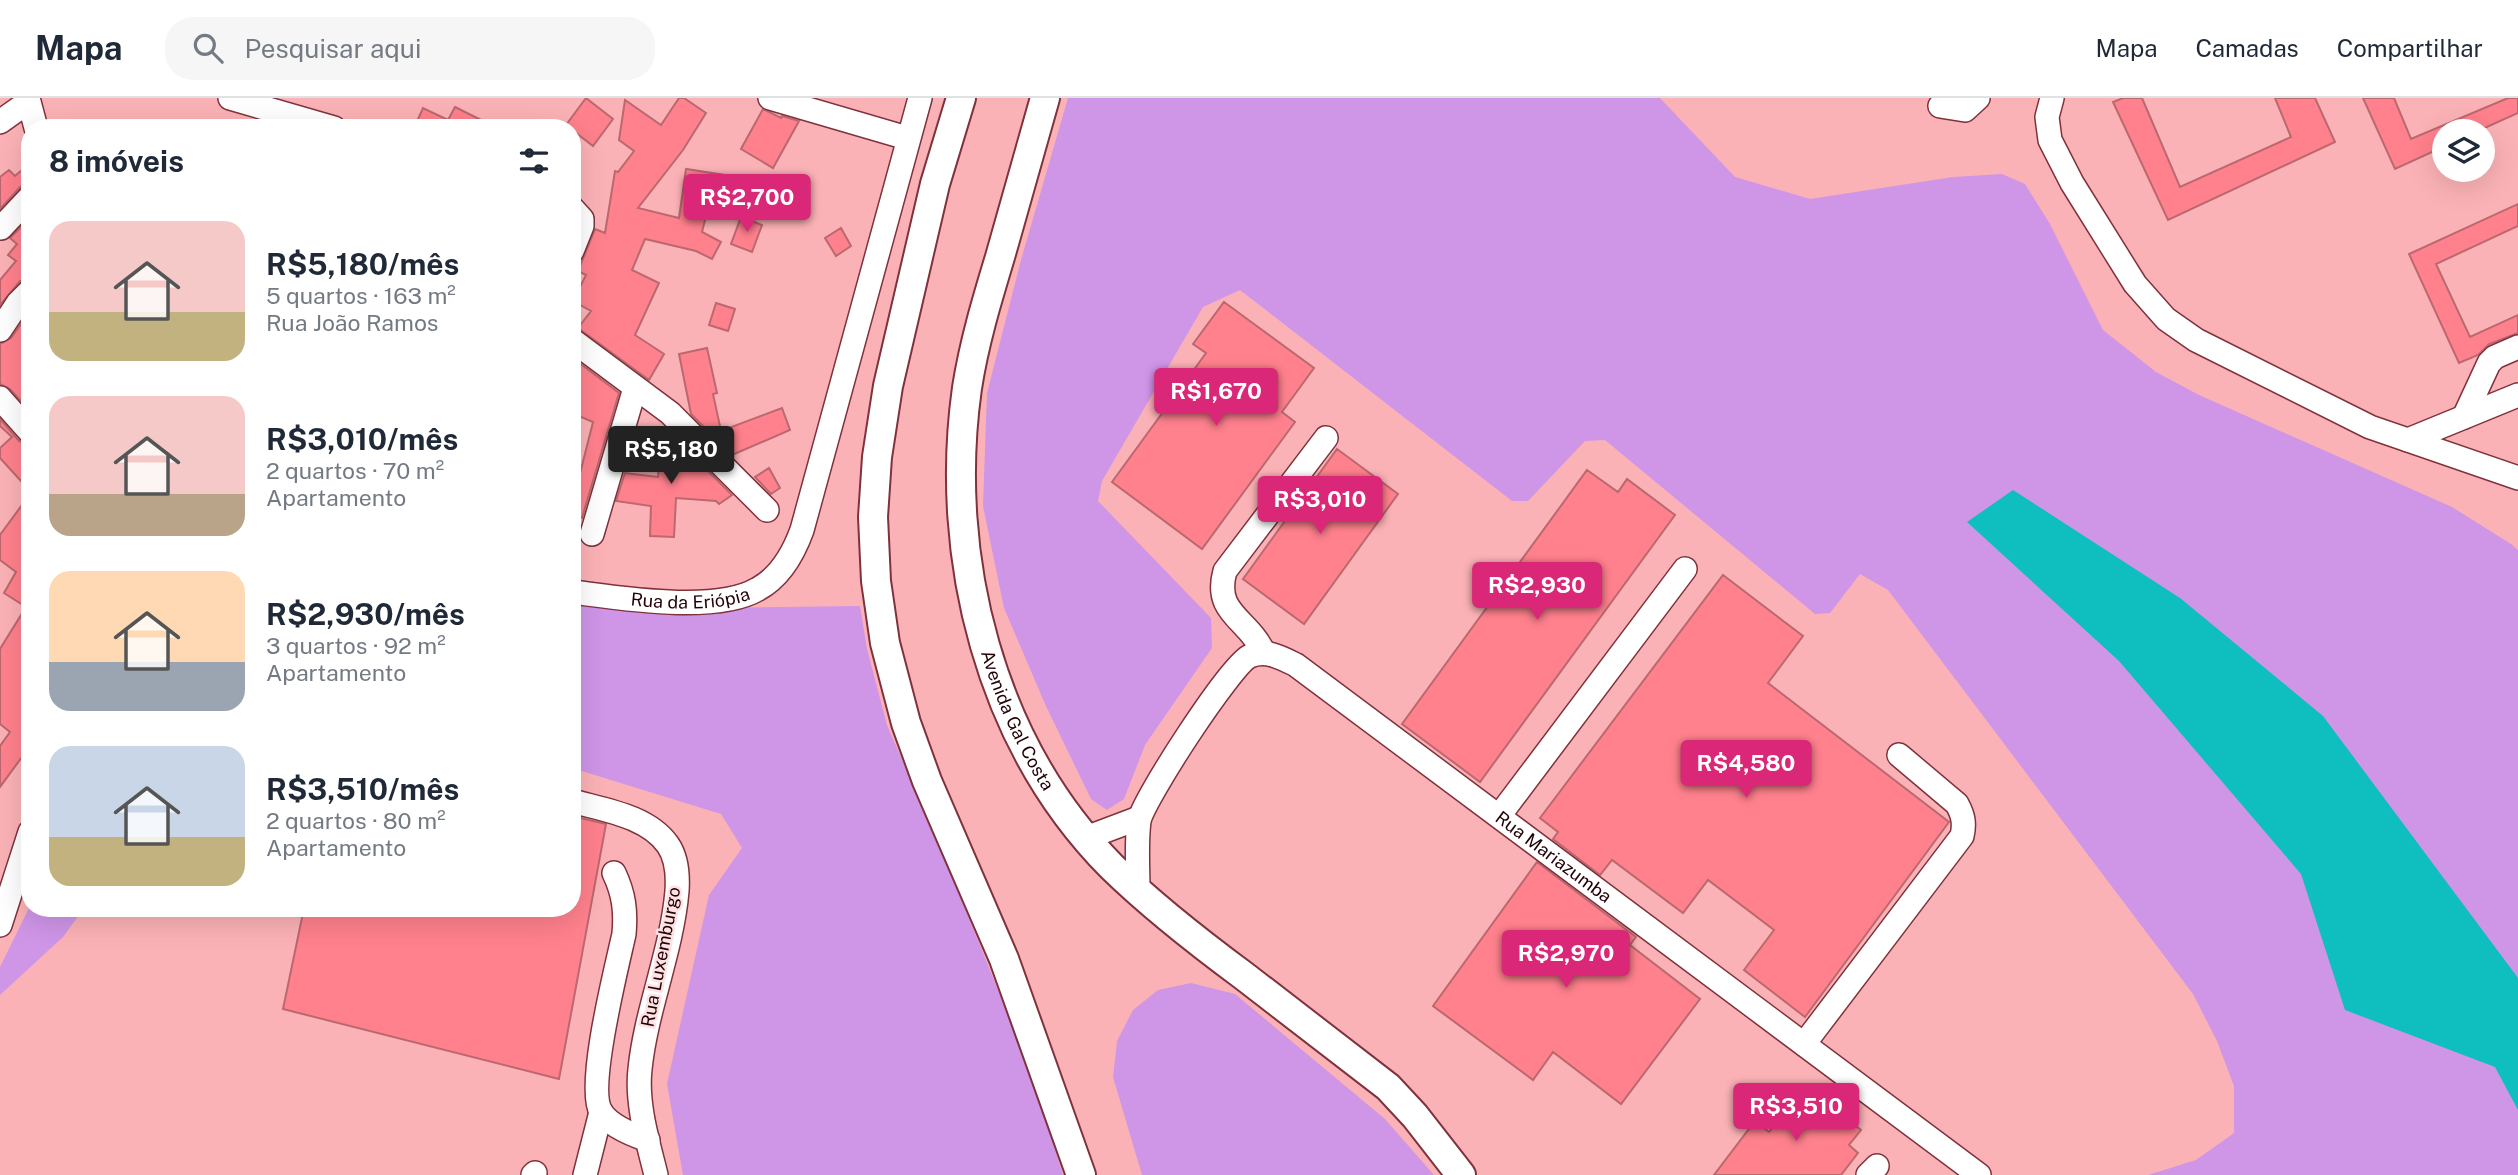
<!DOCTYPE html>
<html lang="pt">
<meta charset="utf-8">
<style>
body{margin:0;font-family:"Public Sans",sans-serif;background:#f6f6f7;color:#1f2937;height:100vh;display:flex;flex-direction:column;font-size:26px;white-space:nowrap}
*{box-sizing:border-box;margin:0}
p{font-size:23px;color:#747a83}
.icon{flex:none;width:38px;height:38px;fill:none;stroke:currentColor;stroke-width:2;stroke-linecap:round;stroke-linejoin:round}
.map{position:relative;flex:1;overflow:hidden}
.details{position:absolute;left:21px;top:21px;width:560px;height:798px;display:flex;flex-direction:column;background:#fff;border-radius:28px;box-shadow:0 7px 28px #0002}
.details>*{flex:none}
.tools{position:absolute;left:2432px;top:21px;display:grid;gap:14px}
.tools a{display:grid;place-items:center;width:63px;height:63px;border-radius:50%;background:#fff;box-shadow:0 7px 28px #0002;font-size:35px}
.price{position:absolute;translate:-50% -60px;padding:0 16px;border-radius:7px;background:#db2777;color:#fff;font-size:23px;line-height:46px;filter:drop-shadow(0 2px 4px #0008)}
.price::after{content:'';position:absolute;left:50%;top:42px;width:21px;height:16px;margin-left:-10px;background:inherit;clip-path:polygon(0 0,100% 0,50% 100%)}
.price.current{background:#222;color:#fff}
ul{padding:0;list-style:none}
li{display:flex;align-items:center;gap:21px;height:175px;padding:0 28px}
li span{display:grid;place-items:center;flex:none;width:196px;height:140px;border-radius:21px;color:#555}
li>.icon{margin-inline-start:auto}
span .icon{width:84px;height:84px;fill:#fffc;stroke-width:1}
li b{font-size:30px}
h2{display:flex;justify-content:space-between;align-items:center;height:84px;padding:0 28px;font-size:30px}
header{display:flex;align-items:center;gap:42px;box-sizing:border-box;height:98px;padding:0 35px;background:#fff;border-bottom:2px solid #e0e1e3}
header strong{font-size:33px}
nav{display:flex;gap:38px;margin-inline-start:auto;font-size:24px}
.search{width:490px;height:63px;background:#f6f6f7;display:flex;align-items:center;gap:18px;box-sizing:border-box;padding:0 24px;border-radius:28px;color:#747a83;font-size:26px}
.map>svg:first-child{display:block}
.green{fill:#cf95e7}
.water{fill:#0fbebf}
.building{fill:#ff818d;stroke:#bb686e;stroke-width:2}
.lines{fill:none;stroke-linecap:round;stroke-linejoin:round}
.minor-casing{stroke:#7f323b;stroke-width:26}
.major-casing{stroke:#7f323b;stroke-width:32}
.minor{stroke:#fff;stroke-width:23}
.major{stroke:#fff;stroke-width:28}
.labels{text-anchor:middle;stroke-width:5;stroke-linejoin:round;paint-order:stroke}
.street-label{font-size:18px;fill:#210307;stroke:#fee1e2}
</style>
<header>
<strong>Mapa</strong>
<div class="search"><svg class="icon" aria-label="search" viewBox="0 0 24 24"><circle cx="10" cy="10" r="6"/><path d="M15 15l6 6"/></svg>Pesquisar aqui</div>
<nav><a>Mapa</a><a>Camadas</a><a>Compartilhar</a></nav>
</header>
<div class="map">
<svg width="2518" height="1077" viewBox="0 0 2518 1077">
<rect width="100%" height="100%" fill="#fbb2b6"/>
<path class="green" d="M1068,0H1660L1735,79L1810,101L1953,79L2002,76L2025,86L2050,126L2103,232L2156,274L2199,297L2452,409L2511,446L2518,452V1077H2148L2196,1062L2234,1035V988L2217,943L2193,896L1888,492L1860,476L1830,515L1815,516L1605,342L1585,343L1528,403H1512L1240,192L1203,209L1102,383L1098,403L1211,520L1212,550L1145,647L1124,701L1107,712L1091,701L1045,606L1004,510L983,408L987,295L1021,162Z
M572,499L635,511L860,508L867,551L887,627L941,751L1028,966L1063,1077H683L667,986L709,797L742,750L721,716L572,670Z
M30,808V810H84L63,839L0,897V869Z
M1191,885L1235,896L1385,1021L1434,1077H1142L1113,979L1117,943L1133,912L1158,892Z"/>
<path class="water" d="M2013,392L2180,500L2323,618L2518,880V1012L2495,969L2345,912L2301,776L2119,563L1967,424Z"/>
<path class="building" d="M586,0L613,21L593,48L566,27Z
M679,0H684L706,15L683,52L638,110L679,120L686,71L725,77L761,87L753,119L709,106L702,134L721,144L712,161L696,153L645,141L632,172L659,185L635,237L664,256L649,282L578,230L591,213L573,203L586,177L578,173L595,131L605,135L615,73L618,74L634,53L619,42L625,2L661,27Z
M2123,0H2142L2180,89L2291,39L2275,0H2315L2335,44L2168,122L2113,4Z
M2363,0H2394L2411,41L2508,0H2518V15L2478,33H2445V48L2395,71Z
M455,9L497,30H414L423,10L448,22Z
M763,11L781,20L782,18L799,23L773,70L741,51Z
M30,65V85L20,89L0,111V79L9,72L15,78Z
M2518,106V128L2436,166L2470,239L2518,217V235L2489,246L2478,257L2459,265L2409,156Z
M741,119L762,127L752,154L731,146Z
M30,120V179L20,183L0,207V182L16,163L8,157L17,146L10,140Z
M841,130L851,148L836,158L825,140Z
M1224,204L1314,270L1282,314L1295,324L1202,451L1112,384L1206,255L1193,246Z
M716,205L735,211L728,233L709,227Z
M30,213V313L10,291L0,286V246L11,240Z
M707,250L717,295L713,296L721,333L782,310L790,332L732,357L691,316L679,256Z
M574,261L619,295L582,420L572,416V407L593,324L572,315V265Z
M0,321L19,343L30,348V393L0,360V350L12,339L0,328Z
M668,333L732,397L719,406L716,403L676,400L674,439L650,438L651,408L616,403L625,375L658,379L660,352L657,349Z
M1337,351L1398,396L1304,526L1243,481Z
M769,370L780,390L771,396L755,379Z
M1587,372L1618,394L1627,381L1675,417L1480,684L1402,626Z
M30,396V648L0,689V648L10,634L0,626V551L26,509L4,495L16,474L0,462V437Z
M1723,477L1803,538L1768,585L1949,724L1805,919L1744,872L1774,832L1708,782L1683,815L1612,762L1600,777L1553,741L1558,734L1540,720Z
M572,718L606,726L559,981L283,911L304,810H572Z
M1537,764L1636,839L1630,847L1700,901L1621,1006L1553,954L1533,982L1433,908Z
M1805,988L1861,1032L1849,1047L1858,1055L1841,1077H1714L1755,1023L1769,1034Z"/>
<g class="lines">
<g class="minor-casing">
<g id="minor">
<path d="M28,0L36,30"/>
<path d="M230,0L334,30"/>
<path d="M770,0L907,40"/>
<path d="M2052,0L2047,19L2050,42L2072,85L2135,186L2166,221L2196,242L2370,329L2518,380"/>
<path d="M1940,8L1965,12L1978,0"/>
<path d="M0,24L28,4L25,0"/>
<path d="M572,110L582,121V128L572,153"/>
<path d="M1,130L30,99"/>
<path d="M0,232L18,205L30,193"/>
<path d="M572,242L670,315L767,412"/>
<path d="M0,300L30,334"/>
<path d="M2464,319L2489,265L2495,259L2518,249"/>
<path d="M2408,342L2518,297"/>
<path d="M592,436L635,290"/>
<path id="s1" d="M572,494C620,500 716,516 758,491C780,479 794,454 802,432L920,0"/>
<path d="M1264,555C1248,520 1213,516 1225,473L1326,340"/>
<path d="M572,703C604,712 648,718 668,747C677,760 678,778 677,793C672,852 646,912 640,971C636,1006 648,1044 656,1077"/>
<path d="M1499,718L1685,471"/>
<path d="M1086,740L1139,720"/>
<path d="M614,775C624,796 626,813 624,836C617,868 586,989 601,1014C610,1028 633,1037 648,1042"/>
<path id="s2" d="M1138,793C1138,771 1136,745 1139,723C1143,702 1231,566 1250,558C1266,551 1282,560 1296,567L1979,1077"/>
<path d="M0,827L30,734"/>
<path d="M1804,946L1962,738C1965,725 1963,717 1957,706L1899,657"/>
<path d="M533,1077L535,1075"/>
<path d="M585,1077L601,1014"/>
<path d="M1868,1077L1877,1068"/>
</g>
</g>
<g class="major-casing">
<g id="major">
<path d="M961,0L935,86L888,288L877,359L873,419L876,483L885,545L906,625L927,683L1004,861L1081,1077"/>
<path id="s3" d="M1045,0C1030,53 1015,106 1000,159C987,202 974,245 967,290C943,459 990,646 1112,769C1153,809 1198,844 1244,878C1292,915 1340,952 1388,989L1415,1018L1461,1077"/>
</g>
</g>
<use href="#minor" class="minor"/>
<use href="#major" class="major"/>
</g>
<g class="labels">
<g class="street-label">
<text dy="6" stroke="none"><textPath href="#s1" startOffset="119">Rua da Eriópia</textPath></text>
<text dy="6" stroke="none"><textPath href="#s3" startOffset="642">Avenida Gal Costa</textPath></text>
<text dy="6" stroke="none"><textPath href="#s2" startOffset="640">Rua Mariazumba</textPath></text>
<text transform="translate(661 859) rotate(-79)" y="6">Rua Luxemburgo</text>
</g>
</g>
</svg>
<div class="tools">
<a><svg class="icon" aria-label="layers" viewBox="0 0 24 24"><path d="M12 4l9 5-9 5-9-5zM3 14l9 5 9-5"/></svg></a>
</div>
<b class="price" style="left:747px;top:136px">R$2,700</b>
<b class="price" style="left:1216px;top:330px">R$1,670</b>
<b class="price current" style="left:671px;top:388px">R$5,180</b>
<b class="price" style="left:1320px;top:438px">R$3,010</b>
<b class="price" style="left:1537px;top:524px">R$2,930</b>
<b class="price" style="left:1746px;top:702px">R$4,580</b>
<b class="price" style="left:1566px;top:892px">R$2,970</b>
<b class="price" style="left:1796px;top:1045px">R$3,510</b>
<section class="details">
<h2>8 imóveis<svg class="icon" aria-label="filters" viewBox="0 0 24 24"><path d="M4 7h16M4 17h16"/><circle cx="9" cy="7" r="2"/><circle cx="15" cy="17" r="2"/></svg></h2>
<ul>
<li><span style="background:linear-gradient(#f6c9c9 65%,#c2b280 0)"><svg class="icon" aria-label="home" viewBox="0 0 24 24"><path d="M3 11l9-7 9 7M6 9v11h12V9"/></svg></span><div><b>R$5,180/mês</b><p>5 quartos · 163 m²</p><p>Rua João Ramos</p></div></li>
<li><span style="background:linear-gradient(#f6c9c9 70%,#b9a48a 0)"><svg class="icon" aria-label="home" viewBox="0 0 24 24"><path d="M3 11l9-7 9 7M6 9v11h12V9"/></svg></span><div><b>R$3,010/mês</b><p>2 quartos · 70 m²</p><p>Apartamento</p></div></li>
<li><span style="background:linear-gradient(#ffd9b3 65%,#9aa5b1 0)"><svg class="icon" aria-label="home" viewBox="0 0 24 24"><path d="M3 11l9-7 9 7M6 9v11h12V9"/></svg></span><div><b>R$2,930/mês</b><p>3 quartos · 92 m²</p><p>Apartamento</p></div></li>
<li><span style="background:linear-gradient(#c9d6e8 65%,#c2b280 0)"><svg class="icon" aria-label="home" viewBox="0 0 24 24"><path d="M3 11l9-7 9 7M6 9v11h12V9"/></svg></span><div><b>R$3,510/mês</b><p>2 quartos · 80 m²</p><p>Apartamento</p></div></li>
</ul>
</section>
</div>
